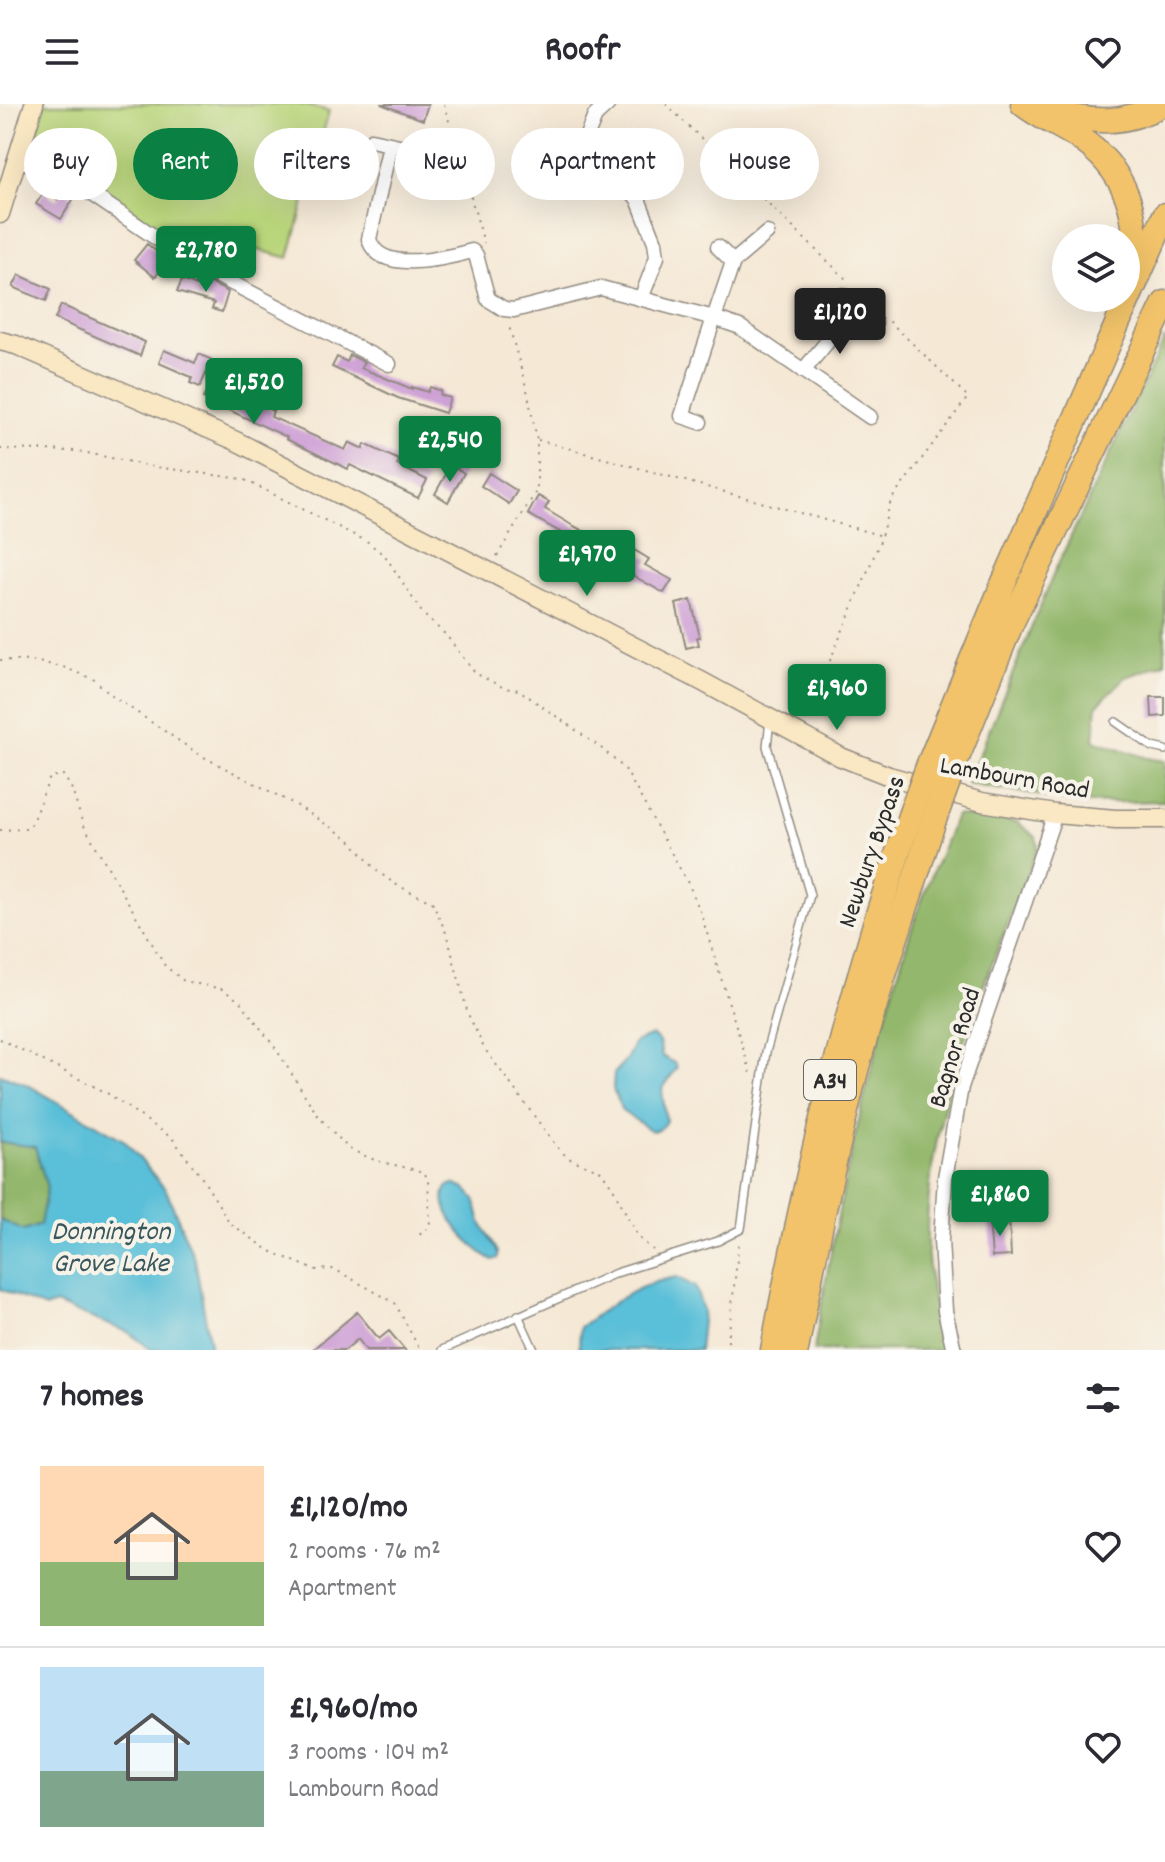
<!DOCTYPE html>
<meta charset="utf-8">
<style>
body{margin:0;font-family:Dekko,sans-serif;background:#f2f2f3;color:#2b2b33;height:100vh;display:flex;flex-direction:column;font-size:30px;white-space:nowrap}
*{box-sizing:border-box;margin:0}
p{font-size:26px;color:#7c7c81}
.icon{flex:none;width:44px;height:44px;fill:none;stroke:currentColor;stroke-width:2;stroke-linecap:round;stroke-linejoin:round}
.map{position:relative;height:1246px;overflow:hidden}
.side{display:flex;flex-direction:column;background:#fff;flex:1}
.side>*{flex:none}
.guide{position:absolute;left:24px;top:24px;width:1118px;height:72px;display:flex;gap:16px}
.fabs{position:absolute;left:1052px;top:120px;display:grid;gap:16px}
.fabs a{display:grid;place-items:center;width:88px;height:88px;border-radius:50%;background:#fff;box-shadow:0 8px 32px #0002;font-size:40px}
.price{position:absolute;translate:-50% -68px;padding:0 18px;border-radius:8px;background:#0b8043;color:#fff;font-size:26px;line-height:52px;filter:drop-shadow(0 2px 4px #0008)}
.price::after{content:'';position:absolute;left:50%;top:48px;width:24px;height:18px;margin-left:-12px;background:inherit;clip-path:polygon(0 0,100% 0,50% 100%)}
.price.selected{background:#222;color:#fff}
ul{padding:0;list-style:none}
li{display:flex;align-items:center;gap:24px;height:200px;padding:0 40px}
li+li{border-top:2px solid #e1e1e2}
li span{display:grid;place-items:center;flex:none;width:224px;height:160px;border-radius:0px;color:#555}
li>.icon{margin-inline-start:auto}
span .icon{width:96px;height:96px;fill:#fffc;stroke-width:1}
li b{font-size:34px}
h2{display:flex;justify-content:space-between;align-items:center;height:96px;padding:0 40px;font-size:34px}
.tag{padding:0 28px;border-radius:36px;background:#fff;box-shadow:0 8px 32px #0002;font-size:28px;line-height:72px}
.tag.selected{background:#0b8043;color:#fff}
header{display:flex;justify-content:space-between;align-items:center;height:104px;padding:0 40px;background:#fff;font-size:36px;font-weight:800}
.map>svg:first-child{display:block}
.green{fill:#bad67c;stroke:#728054;stroke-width:2}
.forest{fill:#93b76c;stroke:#5f714c;stroke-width:2}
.water{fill:#5abfd8;stroke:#427582;stroke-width:2}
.building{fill:#cc9cd5}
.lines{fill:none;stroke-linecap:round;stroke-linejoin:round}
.lane-casing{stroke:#908a80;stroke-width:10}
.street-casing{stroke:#908a80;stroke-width:17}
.secondary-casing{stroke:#908a80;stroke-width:21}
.highway-casing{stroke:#908a80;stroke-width:27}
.path{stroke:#908a80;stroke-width:2;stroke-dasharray:2 6;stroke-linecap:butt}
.lane{stroke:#fff;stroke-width:7}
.street{stroke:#fff;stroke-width:14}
.secondary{stroke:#fae7c3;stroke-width:18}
.highway{stroke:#f2c36a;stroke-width:24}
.highway-bridge-casing{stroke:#908a80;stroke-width:27;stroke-linecap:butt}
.highway-bridge{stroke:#f2c36a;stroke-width:24}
.labels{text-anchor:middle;stroke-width:8;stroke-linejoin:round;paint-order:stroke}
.shield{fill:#f7f3e8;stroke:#686764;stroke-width:2}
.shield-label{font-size:24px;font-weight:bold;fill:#2b2b2b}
.street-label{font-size:26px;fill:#2b2b2b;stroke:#f7f3e8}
.water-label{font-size:28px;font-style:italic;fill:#39575f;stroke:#f7f3e8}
</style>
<header><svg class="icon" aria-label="menu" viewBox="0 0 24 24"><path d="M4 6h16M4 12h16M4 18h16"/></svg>Roofr<svg class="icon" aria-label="heart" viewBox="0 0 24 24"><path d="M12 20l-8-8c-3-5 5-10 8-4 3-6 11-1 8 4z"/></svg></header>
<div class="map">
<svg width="1165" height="1246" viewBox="0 0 1165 1246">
<rect width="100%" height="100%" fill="#f7f3e8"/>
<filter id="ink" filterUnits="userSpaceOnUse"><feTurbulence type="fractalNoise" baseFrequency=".0125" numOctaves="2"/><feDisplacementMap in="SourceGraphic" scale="16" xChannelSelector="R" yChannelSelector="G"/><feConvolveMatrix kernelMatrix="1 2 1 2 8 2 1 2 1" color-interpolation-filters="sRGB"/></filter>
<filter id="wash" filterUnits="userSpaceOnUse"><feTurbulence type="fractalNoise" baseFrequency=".006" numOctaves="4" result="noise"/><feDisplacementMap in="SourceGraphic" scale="32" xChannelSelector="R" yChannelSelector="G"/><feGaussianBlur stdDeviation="1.8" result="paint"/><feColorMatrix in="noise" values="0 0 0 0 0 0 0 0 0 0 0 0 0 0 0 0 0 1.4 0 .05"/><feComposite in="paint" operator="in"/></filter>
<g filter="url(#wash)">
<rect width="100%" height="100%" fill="#f5e8d5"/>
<path class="green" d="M45,0H299L329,7L289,154L251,144L243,173L31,48Z"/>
<path class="forest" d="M1165,234V559L1126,573L1097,601L1094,636L1147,654L1165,657V697L1086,699L967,680L1056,464Z
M956,711L1017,718L1036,733L1038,742C991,868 925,1001 927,1138C928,1174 936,1211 945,1246H814C836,1107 866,970 908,836C921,793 940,752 956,711Z
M0,1038L35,1042L47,1083L40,1121L24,1127L0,1116Z"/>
<path class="water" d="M652,931L659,938L662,952L674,959L677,963L662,986L666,1017L660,1025L652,1027L622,1007L613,985L614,970L627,954L635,938Z
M0,970L28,981L125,1037L166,1086L195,1156L211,1246H152L128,1228L55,1200L45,1204L0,1185V1116L24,1127L40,1121L47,1083L35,1043L0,1038Z
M453,1080L466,1085L475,1095L481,1119L498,1148V1154L493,1156C472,1146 434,1106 447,1083Z
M677,1173L695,1183L703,1206L699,1246H579L580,1223C612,1200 637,1179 677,1173Z"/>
<g id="blocks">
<path class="building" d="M381,0H428L423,16Z
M63,87L74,94L61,115L36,100L44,88L57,96Z
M147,140L168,157L155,173L134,156Z
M19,171L51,185L46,197L13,183Z
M182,176L202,184L203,177L209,178L228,188L222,208L212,205L214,199L177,188Z
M61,201L145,238L140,252L55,215Z
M164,246L195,259L199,250L212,256L200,283L190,279L192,274L189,272L159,259Z
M350,251L364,258L361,264L412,285V283L428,288L430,283L441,287L440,291L450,294L445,309L398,294L332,263L337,253L347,258Z
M212,278L273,307L271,313L345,346L349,338L363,345L365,340L399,356L397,361L427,376L418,394L350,361L348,365L286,335L287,333L203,294Z
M451,361L464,369L448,398L435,390Z
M489,369L517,387L509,400L481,382Z
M538,392L549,398L545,405L570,420L628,451L631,444L649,455L645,461L672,476L664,489L625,467L626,465L528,410Z
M691,496L700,533H697L699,541L686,544L676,500Z
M1151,593H1165V612L1152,613Z
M1009,1114L1011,1152L992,1153L989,1116Z
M357,1208L379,1235L389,1227L405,1246H366L358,1235L345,1246H312Z"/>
</g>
</g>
<g filter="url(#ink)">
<use href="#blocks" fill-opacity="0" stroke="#908a80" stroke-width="2"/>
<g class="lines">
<g class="lane-casing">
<path id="lane" d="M1116,618L1152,643L1165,646
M518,1211L534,1246
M442,1246L616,1169L718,1137L741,1125L766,948L810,791L767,642L770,617"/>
</g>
<g class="street-casing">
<path id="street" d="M608,0L595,12L588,29L592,45L638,95L655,138L657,153L641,195
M371,36L409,44
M390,41L369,135C379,171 446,154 472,147L476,151L488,195L504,205L514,206L601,184L714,214L682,312L700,318
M19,55L84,85L193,159L389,260
M767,129L733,158L714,214L740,223L870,313
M718,143L733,158
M843,191L856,203
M803,267L856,203L875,219
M954,1246L945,1207L941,1136L945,1074L961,983L1055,710"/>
</g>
<g class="secondary-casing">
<path id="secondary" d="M0,110L34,0
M0,237L16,241L236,337L701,577L841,653L889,672L982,698L1055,710L1116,715H1165"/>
</g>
<g class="highway-casing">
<path id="highway" d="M1023,0C1039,13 1059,21 1076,32C1125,63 1146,116 1128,172
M1053,7C1091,20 1126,21 1162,0
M929,660L1001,485L1165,111
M953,664L1011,520L1165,199
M773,1246C806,1064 850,887 910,712
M796,1246C813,1158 830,1070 852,982C875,893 905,806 933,719"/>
</g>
<path class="path" d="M444,0L484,139
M666,0L849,178
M538,336L879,431
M0,345L78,347L149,362L243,375L368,438L386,453L423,510L446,531L475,569L504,584L519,586L601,644L625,665L689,781L700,807L752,973
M497,452L537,386V336L527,286L509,222
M0,556L33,557L63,563L93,575L117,595L200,651L296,701L349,735L377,767L395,780L433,799L447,831L468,910L484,944L557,1043L568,1054L601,1067L613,1084L638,1133L653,1146
M805,616L879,440L891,396L968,293L888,216
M0,726L25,725L31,721L50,673L63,671L71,683L83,720L165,862L184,877L222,885L241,898L276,945L318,1012L349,1045L377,1057L417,1066L425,1070L428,1076L430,1122L418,1132
M0,935L107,989L172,1034L202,1074L230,1119L270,1147L315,1166L334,1165L395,1199L420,1246
M727,1246L739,1138"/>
<use href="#lane" class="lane"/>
<use href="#street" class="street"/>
<use href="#secondary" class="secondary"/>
<use href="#highway" class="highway"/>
<g class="highway-bridge-casing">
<path id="highway-bridge" d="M910,712L929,660
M933,719L953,664"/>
</g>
<use href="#highway-bridge" class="highway-bridge"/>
</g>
</g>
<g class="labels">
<rect class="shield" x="804" y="956" width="52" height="40" rx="6"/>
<g class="shield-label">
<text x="830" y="984">A34</text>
</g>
<g class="street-label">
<text transform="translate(1015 672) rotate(10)" y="9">Lambourn Road</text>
<text transform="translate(870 747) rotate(-71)" y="9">Newbury Bypass</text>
<text transform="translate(953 943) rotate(-73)" y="9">Bagnor Road</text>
</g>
<g class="water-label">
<text x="111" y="1135">Donnington<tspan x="111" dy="32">Grove Lake</tspan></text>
</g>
</g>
</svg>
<div class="fabs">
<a><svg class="icon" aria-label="layers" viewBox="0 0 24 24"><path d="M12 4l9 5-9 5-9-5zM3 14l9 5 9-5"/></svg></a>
</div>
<b class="price" style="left:206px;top:190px">£2,780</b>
<b class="price selected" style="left:840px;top:252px">£1,120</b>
<b class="price" style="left:254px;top:322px">£1,520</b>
<b class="price" style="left:450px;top:380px">£2,540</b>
<b class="price" style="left:587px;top:494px">£1,970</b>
<b class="price" style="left:837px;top:628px">£1,960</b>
<b class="price" style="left:1000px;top:1134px">£1,860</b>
<div class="guide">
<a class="tag">Buy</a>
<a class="tag selected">Rent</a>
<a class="tag">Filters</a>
<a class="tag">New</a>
<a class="tag">Apartment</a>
<a class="tag">House</a>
</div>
</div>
<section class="side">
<h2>7 homes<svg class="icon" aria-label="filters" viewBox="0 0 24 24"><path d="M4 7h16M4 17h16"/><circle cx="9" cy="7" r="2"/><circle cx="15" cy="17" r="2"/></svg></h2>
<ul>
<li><span style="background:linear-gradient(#ffd9b3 60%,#8fb573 0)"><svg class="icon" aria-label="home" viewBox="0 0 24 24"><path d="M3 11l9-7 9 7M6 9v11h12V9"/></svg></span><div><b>£1,120/mo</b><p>2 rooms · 76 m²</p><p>Apartment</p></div><svg class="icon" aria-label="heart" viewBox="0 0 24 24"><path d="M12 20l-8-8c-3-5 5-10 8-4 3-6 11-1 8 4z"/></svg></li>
<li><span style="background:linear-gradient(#bfe0f5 65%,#7fa58c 0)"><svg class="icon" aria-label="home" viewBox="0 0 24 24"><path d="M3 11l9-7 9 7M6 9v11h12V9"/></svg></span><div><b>£1,960/mo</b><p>3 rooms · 104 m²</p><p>Lambourn Road</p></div><svg class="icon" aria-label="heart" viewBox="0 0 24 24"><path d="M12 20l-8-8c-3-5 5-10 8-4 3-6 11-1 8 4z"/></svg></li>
</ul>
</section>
